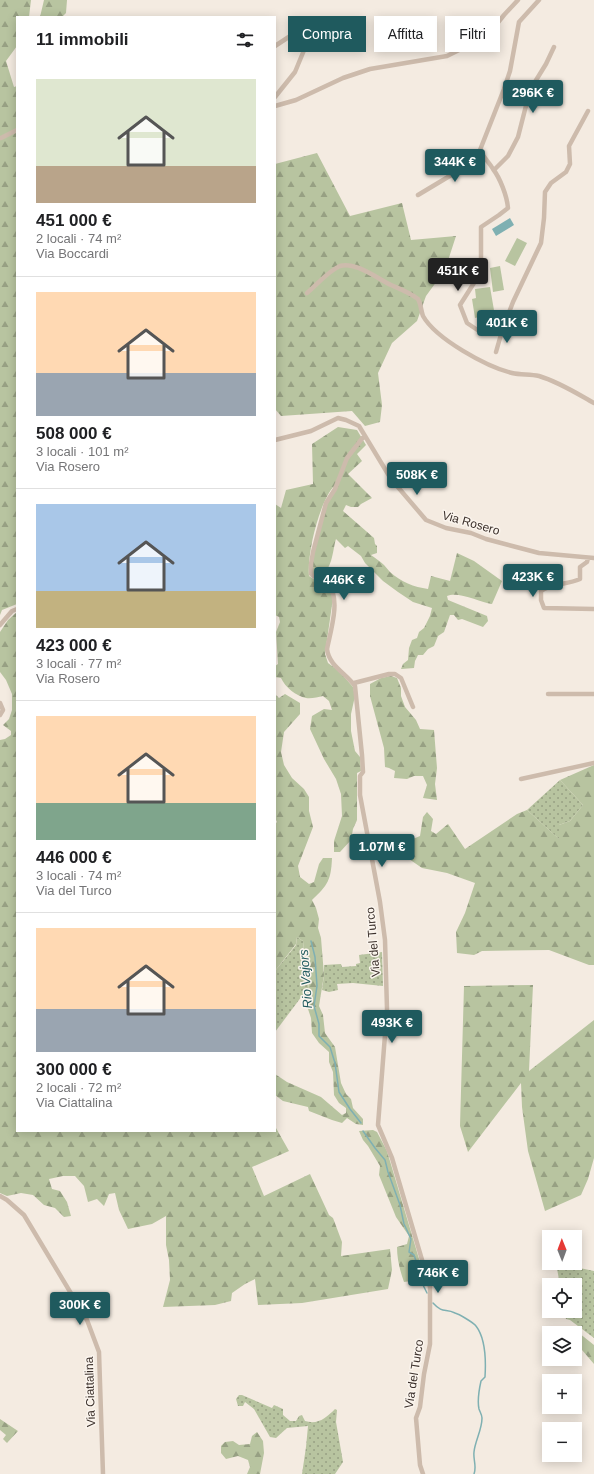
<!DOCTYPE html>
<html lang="it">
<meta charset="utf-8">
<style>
body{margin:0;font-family:Arial,sans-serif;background:#f6f6f6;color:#202124;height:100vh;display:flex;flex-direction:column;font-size:15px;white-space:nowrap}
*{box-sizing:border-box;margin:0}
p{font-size:13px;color:#757577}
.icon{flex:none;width:22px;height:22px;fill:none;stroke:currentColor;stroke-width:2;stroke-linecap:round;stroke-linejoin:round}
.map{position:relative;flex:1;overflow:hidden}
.drawer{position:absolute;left:16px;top:16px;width:260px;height:1116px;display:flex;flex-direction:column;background:#fff;border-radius:0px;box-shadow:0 2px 10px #0003}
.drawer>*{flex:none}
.top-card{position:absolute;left:288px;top:16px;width:246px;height:36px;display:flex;gap:8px}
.needle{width:26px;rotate:359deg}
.fabs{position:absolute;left:542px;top:1230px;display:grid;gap:8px}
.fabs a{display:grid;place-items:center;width:40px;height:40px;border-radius:0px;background:#fff;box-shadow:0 2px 10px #0003;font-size:20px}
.price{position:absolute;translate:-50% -34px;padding:0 9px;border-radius:4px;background:#1f5a5e;color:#fff;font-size:13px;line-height:26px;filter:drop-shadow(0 1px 2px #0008)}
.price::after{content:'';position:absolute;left:50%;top:24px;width:12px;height:9px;margin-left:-6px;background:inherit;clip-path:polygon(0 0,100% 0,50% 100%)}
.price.current{background:#222;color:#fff}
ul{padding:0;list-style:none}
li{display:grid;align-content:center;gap:8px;height:212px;padding:0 20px}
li+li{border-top:1px solid #e0e0e0}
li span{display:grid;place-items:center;height:124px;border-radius:0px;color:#555}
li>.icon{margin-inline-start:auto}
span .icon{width:72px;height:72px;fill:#fffc;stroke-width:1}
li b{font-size:17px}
h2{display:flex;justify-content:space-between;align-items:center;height:48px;padding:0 20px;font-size:17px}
.chip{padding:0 14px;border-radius:0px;background:#fff;box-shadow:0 2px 10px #0003;font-size:14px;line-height:36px}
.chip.current{background:#1f5a5e;color:#fff}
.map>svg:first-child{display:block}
.grass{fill:url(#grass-dots)}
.forest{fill:url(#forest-firs)}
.pitch{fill:#b8c4a0}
.water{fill:#7fb0b2}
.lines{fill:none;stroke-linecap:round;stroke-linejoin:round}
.stream{stroke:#7fb0b2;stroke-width:1.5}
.minor{stroke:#cdbbac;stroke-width:4.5}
.labels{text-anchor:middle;stroke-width:3;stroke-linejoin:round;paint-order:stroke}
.street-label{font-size:12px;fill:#3b302b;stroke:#fbf5ee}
.water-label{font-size:13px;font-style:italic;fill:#1f5a5e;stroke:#fbf5ee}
</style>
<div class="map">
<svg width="594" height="1474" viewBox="0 0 594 1474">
<defs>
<pattern id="grass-dots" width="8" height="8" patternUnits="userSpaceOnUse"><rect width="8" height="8" fill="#b8c4a0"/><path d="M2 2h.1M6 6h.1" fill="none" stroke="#97a083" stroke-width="1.8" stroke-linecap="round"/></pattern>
<pattern id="forest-firs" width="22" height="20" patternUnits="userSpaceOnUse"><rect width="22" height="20" fill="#b8c4a0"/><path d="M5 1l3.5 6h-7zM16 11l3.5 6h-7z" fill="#97a083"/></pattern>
</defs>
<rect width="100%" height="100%" fill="#f4ebe1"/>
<path class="grass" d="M560,780L583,805L570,821L559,825L560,840L527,810Z
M297,937L303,941L306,972L310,976L308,988L275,1032V971L296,945Z
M382,952L383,986L353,983L337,984L338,990L329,992L322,990L324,975V965L341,964L342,967L356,966V964L360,963L359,955Z
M556,1263L594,1271V1338L570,1320L566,1319L564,1311H575V1285H560Z
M239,1395H242L272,1408L274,1405L283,1409V1415L290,1421H296L299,1416L302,1415L305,1421C318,1425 326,1418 335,1409L337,1410L336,1422L343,1462L335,1474H302L306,1447L308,1426L287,1428L276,1438L270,1437L254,1409L245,1402L243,1406H238L236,1399Z"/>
<path class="forest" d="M0,0H31L29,17H17V46L6,61L14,87L17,86V604L2,610L0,615Z
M44,0H67L66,13L62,17H40Z
M317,153L350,216L402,203L411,240L456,236L445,270L426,296L417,321L392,343L378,373L382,405L380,422L365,426L352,411L281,416L275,409V164Z
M338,427L357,430L366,445L357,454L362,461L348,474L372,498L361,504L358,507H351L346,505L343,511L374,538L375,544L377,546V553L371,555C375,558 380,561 384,565C386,567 388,570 390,572C401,582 414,587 428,589L431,576L450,581L457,553L474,561L502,581L492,604C480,602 458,591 447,596L448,600L487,616L488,621L483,627L462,619L458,620L454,615H450L444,632L438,636L434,646L428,649L423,655H418L415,661L414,668L401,669L403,664L408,660L409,648L412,640L417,638L419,632L424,628L430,616L432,608L413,602L398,592L383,581L365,563L361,556L348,546L345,548L336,539C332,551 333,578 313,574C308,556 327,504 334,486C319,503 307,553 309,576L329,589L333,598L325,654L328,663L339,671L353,687L355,696L351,714V731L355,751L360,757L361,771L357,773V820L353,829L351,840L340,852H334V841L342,816L341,794L336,779L324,759L310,729L312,716L324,709L332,710L329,701L323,696C318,697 311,699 306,698C296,696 285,687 281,678L275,677V666L278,664L276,632L280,622L279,617L275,615V504L281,508L286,490L313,484L312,444Z
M17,612V1131H275L276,1128L289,1151L252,1167L264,1196L310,1174L329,1215L333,1218L342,1242L341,1256L390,1249L392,1270L388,1289L302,1303L258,1305L255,1279L245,1284L232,1293L231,1301L215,1305L163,1307L170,1280L169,1260L166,1245V1216L152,1224L128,1229L119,1210L115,1193L109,1194L104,1206L97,1199L88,1202L84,1186L75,1176H63L49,1179L52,1189L60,1191L67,1202L71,1216L64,1217L55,1208L44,1205L33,1195L21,1193L7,1196L0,1193V740L5,739L11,735V731L3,725L9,719L12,710V694L6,680L0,672V632L8,620Z
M391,676L397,678L401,688V696L405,707L416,720L420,729L434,730L437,768L435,784L437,800L423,798L427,785L423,776H414L407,779L394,778L395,771L389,768L385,767L384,748L370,696V684L381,678Z
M275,694L279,698L285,694L300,703V714L284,732L281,752L284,765L292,778L304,789L309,797V811L313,827L298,866L300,877L309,884L314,882L319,864L323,858H332C331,880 328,885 312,900L316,908L319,919L318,928L321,938L324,975L319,1006L323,1015L325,1033L335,1047L341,1083L346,1094L351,1099L353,1108L363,1119V1125L356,1124L347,1118L342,1123L332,1120L309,1111L308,1107L283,1101L275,1095V1074L287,1082L321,1097L342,1115L346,1113V1108L339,1103L334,1095L333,1072L329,1062V1052L319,1043L312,1033L311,1018L306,1003L310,976L306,972L303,941L297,937L296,944L275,971V824L277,822L275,818Z
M594,765V965H589L549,950L482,951L474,955L457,953L456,932L465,913L475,883L447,873L422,868L409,859L406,851L408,841L420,836L423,817L427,812L433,819L431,831L436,834L448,824L465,849L517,814L527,810L559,839V825L570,821L583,805L560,780Z
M533,985L529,1071L594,1020V1158L588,1179L581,1195L545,1211L528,1151L522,1107L521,1083L468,1152L460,1126L464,986Z
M373,1130L377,1132L387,1151L425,1279L404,1282C400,1271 397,1259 397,1247L407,1244L409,1236L396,1217L379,1175L380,1166L368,1146L363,1140L359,1131Z
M567,1327L579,1333L594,1345V1364L576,1343L575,1333H570Z
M0,1419L18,1431L7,1443L3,1439L6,1435L0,1430Z
M257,1432L263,1441L264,1453L260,1474H247L250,1467L248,1460L238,1456L226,1459L221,1453V1446L225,1442L233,1441L239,1445L250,1444L252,1436Z"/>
<path class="pitch" d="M517,238L527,243L515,266L505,261Z
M500,266L504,290L493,292L490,268Z
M490,287L495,316L480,318L479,317L475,318L472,299L476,298L475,289Z"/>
<path class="water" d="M510,218L514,225L496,236L492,229Z"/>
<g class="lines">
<path class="stream" d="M311,941L315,957L317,986L314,1006L319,1024V1036L330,1047L335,1063L339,1092L350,1109L361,1123
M363,1131L375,1148L385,1160L388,1172L400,1205L404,1224L411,1239L409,1252L414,1255L422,1279
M423,1285L427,1293
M433,1303C443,1314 445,1308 455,1313C459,1314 474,1323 476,1326C486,1339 486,1361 485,1377L481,1381C479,1390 477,1400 479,1409C480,1412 482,1415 482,1418C482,1430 475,1441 474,1452C473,1460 477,1466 474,1474"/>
<path class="minor" d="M539,0L519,22L510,71L504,89L480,150C483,157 489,162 493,169C500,178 507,196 508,208L499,215L481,227V266L479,275L460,305L467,323L482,333L502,331L513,302L541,243L544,218L545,192L551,183L566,172L570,164L569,146L588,111
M275,46L310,23L314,26L295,72L275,97
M275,106L296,100L343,78L370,69L447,56L487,36L504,15L518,0
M1,138L17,130
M494,170L508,156L518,137L530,90L546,64L554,47
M418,195L448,177L474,164L484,158
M307,293C317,285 328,271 340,266C355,261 378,279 391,285C400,289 409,292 418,299C421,304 421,311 423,316C436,339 487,367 512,373C521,375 530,374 539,376C559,382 576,393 594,403
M496,352L502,331
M364,436L347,458L335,489L326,503L313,552L311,564V574C316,579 324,581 329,586C341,599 330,633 327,649C329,666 346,673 355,686L362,755L363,772L360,776V795L380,902L385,940L387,1009L378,1125L392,1158L430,1287V1344L424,1374L420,1407L416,1418L420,1465L423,1474
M275,440L311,431L338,418L346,420L359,426L391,479L426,520L446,528L471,533L486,539L539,553L594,558
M588,558L587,562L580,567V579C567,585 552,583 541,591V600L544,608L594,609
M0,625L12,611L17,609
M354,683L389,674H395L401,678L413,707
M548,694H594
M0,703L3,710L0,715
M521,779L594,763
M0,1196L7,1200L24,1215L87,1320L99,1352L103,1474"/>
</g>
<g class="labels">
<g class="street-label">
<text transform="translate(471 523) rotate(16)" y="4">Via Rosero</text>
<text transform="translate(373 942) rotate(-95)" y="4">Via del Turco</text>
<text transform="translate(414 1374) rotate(-81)" y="4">Via del Turco</text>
<text transform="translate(90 1392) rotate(-92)" y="4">Via Ciattalina</text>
</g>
<g class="water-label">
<text transform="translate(305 979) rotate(-94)" y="5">Rio Vajors</text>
</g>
</g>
</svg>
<div class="fabs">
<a><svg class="needle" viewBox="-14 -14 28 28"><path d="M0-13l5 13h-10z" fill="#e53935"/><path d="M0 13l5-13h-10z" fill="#757577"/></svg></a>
<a><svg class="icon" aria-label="locate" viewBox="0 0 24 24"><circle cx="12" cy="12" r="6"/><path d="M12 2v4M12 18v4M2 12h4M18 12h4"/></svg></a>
<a><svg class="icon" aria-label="layers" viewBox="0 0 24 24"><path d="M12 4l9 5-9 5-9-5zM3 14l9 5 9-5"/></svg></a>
<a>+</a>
<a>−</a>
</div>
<b class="price" style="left:533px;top:114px">296K €</b>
<b class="price" style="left:455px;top:183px">344K €</b>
<b class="price current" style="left:458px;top:292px">451K €</b>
<b class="price" style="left:507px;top:344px">401K €</b>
<b class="price" style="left:417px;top:496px">508K €</b>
<b class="price" style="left:533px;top:598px">423K €</b>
<b class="price" style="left:344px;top:601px">446K €</b>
<b class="price" style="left:382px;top:868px">1.07M €</b>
<b class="price" style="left:392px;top:1044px">493K €</b>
<b class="price" style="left:438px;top:1294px">746K €</b>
<b class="price" style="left:80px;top:1326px">300K €</b>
<div class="top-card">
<a class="chip current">Compra</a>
<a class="chip">Affitta</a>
<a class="chip">Filtri</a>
</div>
<section class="drawer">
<h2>11 immobili<svg class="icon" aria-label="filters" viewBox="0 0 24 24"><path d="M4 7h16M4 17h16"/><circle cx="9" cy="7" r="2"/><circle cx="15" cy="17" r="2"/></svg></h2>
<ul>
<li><span style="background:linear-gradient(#dfe7d0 70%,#b9a48a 0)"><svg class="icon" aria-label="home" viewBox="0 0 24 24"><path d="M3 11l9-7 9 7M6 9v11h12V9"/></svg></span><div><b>451 000 €</b><p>2 locali · 74 m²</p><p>Via Boccardi</p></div></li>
<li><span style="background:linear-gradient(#ffd9b3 65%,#9aa5b1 0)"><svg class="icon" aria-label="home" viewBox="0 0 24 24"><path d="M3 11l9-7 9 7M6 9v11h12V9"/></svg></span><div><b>508 000 €</b><p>3 locali · 101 m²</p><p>Via Rosero</p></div></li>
<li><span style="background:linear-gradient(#a9c7e8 70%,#c2b280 0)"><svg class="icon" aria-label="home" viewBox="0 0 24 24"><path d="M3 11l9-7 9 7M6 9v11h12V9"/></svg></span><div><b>423 000 €</b><p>3 locali · 77 m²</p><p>Via Rosero</p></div></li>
<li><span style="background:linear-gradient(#ffd9b3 70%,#7fa58c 0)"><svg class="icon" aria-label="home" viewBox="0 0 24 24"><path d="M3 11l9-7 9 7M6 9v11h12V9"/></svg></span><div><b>446 000 €</b><p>3 locali · 74 m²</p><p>Via del Turco</p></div></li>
<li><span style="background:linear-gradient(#ffd9b3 65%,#9aa5b1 0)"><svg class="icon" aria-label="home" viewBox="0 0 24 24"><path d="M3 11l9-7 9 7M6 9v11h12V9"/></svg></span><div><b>300 000 €</b><p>2 locali · 72 m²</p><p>Via Ciattalina</p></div></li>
</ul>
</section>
</div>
